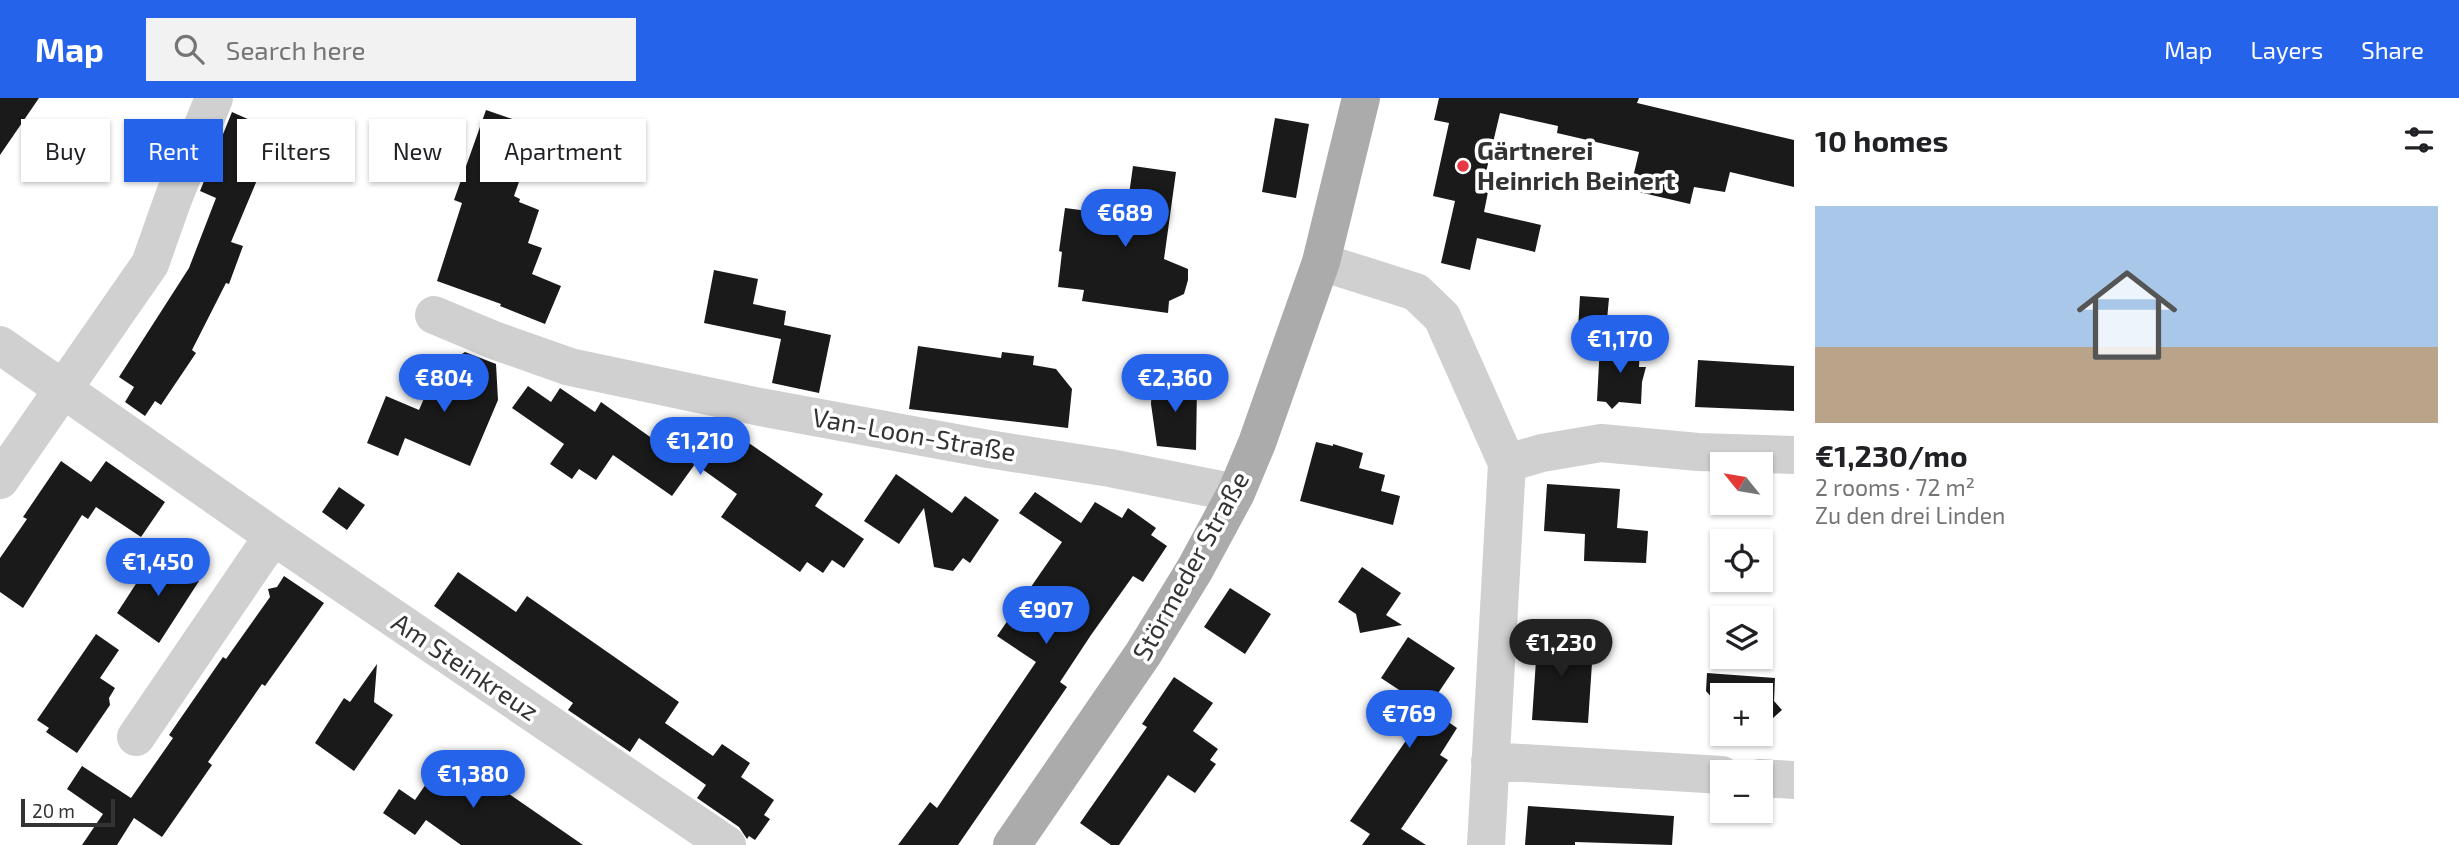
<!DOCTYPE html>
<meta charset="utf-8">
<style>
body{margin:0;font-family:"Exo 2",sans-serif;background:#f2f2f2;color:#202124;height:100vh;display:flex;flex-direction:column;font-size:26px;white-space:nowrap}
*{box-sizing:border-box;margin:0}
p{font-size:23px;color:#757577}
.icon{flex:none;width:38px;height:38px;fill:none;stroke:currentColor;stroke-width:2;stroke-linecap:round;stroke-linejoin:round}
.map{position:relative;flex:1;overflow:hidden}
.sheet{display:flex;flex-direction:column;background:#fff;width:665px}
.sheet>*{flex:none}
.guide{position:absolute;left:21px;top:21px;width:665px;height:63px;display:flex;gap:14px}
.needle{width:46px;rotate:300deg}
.buttons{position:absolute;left:1710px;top:354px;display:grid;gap:14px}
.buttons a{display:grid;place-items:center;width:63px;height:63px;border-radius:0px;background:#fff;box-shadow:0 2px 5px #0004;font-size:35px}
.scale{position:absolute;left:21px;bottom:18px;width:94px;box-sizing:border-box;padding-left:7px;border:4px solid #333;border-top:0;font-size:19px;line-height:24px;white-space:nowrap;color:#333;-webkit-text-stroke:5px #fff;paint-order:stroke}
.price{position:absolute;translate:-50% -60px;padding:0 16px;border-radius:24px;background:#2563eb;color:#fff;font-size:23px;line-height:46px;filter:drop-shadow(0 2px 4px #0008)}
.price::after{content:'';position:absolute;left:50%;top:42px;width:21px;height:16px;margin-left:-10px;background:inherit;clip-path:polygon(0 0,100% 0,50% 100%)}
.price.active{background:#222;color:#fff}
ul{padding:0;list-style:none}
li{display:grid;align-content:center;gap:14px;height:371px;padding:0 21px}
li+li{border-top:2px solid #e0e0e0}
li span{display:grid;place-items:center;height:217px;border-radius:0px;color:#555}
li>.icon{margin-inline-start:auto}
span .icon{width:126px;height:126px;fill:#fffc;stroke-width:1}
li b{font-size:30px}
h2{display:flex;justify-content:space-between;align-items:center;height:84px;padding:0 21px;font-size:30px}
.tag{padding:0 24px;border-radius:0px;background:#fff;box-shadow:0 2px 5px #0004;font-size:24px;line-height:63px}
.tag.active{background:#2563eb;color:#fff}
header{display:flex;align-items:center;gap:42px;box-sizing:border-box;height:98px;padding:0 35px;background:#2563eb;color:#fff}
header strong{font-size:33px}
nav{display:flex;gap:38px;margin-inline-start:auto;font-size:24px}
.search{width:490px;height:63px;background:#f2f2f2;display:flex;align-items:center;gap:18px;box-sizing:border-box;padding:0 24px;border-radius:0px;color:#757577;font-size:26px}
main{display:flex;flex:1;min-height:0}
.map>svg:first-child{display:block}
.building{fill:#1a1a1a}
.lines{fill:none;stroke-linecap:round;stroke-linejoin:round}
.minor{stroke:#d0d0d0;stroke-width:38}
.major{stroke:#ababab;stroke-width:38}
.poi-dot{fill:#e63946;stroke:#fff;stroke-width:2.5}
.labels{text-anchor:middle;stroke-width:7;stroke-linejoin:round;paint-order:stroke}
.poi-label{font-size:26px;font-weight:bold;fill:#333;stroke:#fff;text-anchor:start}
.street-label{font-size:26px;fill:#333;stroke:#fff}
</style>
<header>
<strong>Map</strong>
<div class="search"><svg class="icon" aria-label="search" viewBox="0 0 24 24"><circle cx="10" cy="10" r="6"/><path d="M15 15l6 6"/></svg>Search here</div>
<nav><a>Map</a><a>Layers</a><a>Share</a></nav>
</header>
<main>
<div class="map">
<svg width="1794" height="747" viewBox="0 0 1794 747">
<rect width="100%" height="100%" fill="#fff"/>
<path class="building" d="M0,0H39L0,57Z
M1439,0H1639L1637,5L1794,42V89L1730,74L1725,94L1694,89L1690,106L1630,92L1639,54L1557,35L1558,28L1500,15L1483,87L1489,89L1484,114L1541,127L1535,154L1477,140L1470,172L1441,165L1455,103L1433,98L1449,25L1434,22Z
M486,12L538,30L514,98L520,101L519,104L539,112L528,145L542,150L532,176L561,188L545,226L500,208L501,206L437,183L462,105L454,102Z
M232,14L261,27L242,60L257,67L251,79L257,82L231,144L243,148L229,186L226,185L192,252L196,255L161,307L155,303L145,318L125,304L134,289L119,279L189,170L216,100L200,93Z
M1275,20L1309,26L1296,100L1262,94Z
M1133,68L1176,74L1164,161L1188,171V182L1184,196L1169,203L1168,215L1082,203L1084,192L1058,189L1062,154L1059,153L1065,110L1126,118Z
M714,172L758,181L753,206L786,213L784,227L831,237L819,295L772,285L781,241L704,225Z
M1580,198L1609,200L1606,233L1578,231Z
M1600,246L1640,249L1639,269H1646L1642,284L1641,306L1619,304L1612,311L1606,304L1597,303Z
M918,248L1001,260L1002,254L1034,258L1033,267L1056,271L1072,291L1068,330L909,311Z
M465,254L496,266L498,302L470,368L405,340L398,358L367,345L386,298L419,312L429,289L445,296L462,256Z
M1698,262L1794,268V313L1695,309Z
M1152,282L1181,284V287L1197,288L1196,352L1157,348L1151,306Z
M528,288L551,304L560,290L595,314L601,304L660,346L673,327L706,350L714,339L735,353L743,341L823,396L815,408L864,441L844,470L832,462L823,475L807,464L800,474L721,419L737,396L695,366L672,398L613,357L596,382L579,371L572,381L550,366L564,346L512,310Z
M1316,344L1333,348V346L1363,355L1359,370L1385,377L1381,393L1400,398L1393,427L1300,403Z
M61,363L91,384L106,363L165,404L141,439L96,409L88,421L82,417L23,510L0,494V460L27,421L23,419Z
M896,376L952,415L965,398L999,422L970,465L963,460L953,473L934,469L924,410L899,446L864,423Z
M1547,386L1620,391L1617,430L1648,433L1646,465L1584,463L1585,436L1544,433Z
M339,389L365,407L347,432L322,414Z
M1035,394L1081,425L1095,404L1122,420L1128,410L1156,430L1151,437L1167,448L1143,484L1133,478L1091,537L1060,584L1067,589L958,747H898L930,704L937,710L1036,564L997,538L1062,444L1019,415Z
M156,455L199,483L159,545L117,515Z
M1362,469L1401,495L1386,517L1402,527L1360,535L1356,516L1338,504Z
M458,474L516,514L527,498L679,604L665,625L713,658L722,646L750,665L741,679L774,702L764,717L770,721L755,742L749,738L747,741L739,729L697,700L706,687L639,640L630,654L568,612L573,605L434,508Z
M284,478L324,505L265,588L262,586L208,664L212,667L162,739L134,720L117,747H82L103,716L67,691L82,668L131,700L173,640L169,637L223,559L226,561L270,499L268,491L277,489Z
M1230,490L1271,516L1245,556L1204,529Z
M1543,527L1576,529L1575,564L1592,565L1588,625L1532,622L1536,562H1541Z
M96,536L119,552L100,580L115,590L109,600L110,607L77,655L46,634L49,630L37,622Z
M1408,539L1455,570L1428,610L1457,630L1440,657L1448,662L1401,731L1426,747H1362L1370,736L1350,723L1428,611L1381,580Z
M377,566L374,604L393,617L354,673L315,645L344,600L350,604Z
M1707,575L1775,580L1774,603L1782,612L1773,620L1772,637L1753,635H1760V597H1722V611L1706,593Z
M1174,579L1213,605L1193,633L1218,651L1210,662L1216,666L1195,695L1168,677L1119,747H1111L1080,725L1147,629L1142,626Z
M448,654L466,666L479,662L480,676L583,747H461L426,722L415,737L383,715L399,691L415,702Z
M1528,708L1674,718L1672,747L1575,744V747H1525Z"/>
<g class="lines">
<path class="minor" d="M1321,164L1416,194L1442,219L1507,365L1486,747
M434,217L496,243L570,269L760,309L988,351L1110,370L1236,395
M0,247L273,438L727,747
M1507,365L1542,355L1601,345L1698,354L1794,357
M0,382L150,166L173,101L214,0
M136,639L273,438
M1490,663L1722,677
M1760,680L1794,682"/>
<path class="major" d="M1012,747L1143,556L1195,471L1236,395L1257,345L1321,164L1361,0"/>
</g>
<circle class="poi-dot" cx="1463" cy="68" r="7"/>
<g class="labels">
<g class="poi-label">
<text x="1477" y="62">Gärtnerei<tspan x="1477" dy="30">Heinrich Beinert</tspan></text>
</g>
<g class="street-label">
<text transform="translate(914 337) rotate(10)" y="9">Van-Loon-Straße</text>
<text transform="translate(1191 468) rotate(-61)" y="9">Störmeder Straße</text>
<text transform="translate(465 569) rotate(34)" y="9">Am Steinkreuz</text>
</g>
</g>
</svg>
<div class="buttons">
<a><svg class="needle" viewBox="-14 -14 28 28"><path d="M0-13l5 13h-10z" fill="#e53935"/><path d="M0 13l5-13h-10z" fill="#757577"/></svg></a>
<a><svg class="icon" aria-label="locate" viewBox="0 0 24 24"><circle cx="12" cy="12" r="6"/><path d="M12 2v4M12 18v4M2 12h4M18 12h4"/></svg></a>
<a><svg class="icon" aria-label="layers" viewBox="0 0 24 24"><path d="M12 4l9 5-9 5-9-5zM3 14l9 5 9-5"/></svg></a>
<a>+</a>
<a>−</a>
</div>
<div class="scale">20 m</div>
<b class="price" style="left:1125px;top:151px">€689</b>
<b class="price" style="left:1620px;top:277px">€1,170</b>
<b class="price" style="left:444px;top:316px">€804</b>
<b class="price" style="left:1175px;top:316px">€2,360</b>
<b class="price" style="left:700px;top:379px">€1,210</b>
<b class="price" style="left:158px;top:500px">€1,450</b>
<b class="price" style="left:1046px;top:548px">€907</b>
<b class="price active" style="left:1561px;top:581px">€1,230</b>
<b class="price" style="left:1409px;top:652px">€769</b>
<b class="price" style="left:473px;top:712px">€1,380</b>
<div class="guide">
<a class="tag">Buy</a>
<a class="tag active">Rent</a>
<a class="tag">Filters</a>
<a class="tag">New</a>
<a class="tag">Apartment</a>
</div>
</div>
<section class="sheet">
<h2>10 homes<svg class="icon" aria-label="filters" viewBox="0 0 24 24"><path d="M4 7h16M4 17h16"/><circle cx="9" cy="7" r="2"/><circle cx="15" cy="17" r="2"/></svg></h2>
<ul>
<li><span style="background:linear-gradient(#a9c7e8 65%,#b9a48a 0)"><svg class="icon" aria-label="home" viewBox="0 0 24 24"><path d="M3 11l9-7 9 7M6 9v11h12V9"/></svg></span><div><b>€1,230/mo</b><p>2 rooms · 72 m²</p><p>Zu den drei Linden</p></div></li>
</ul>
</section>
</main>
